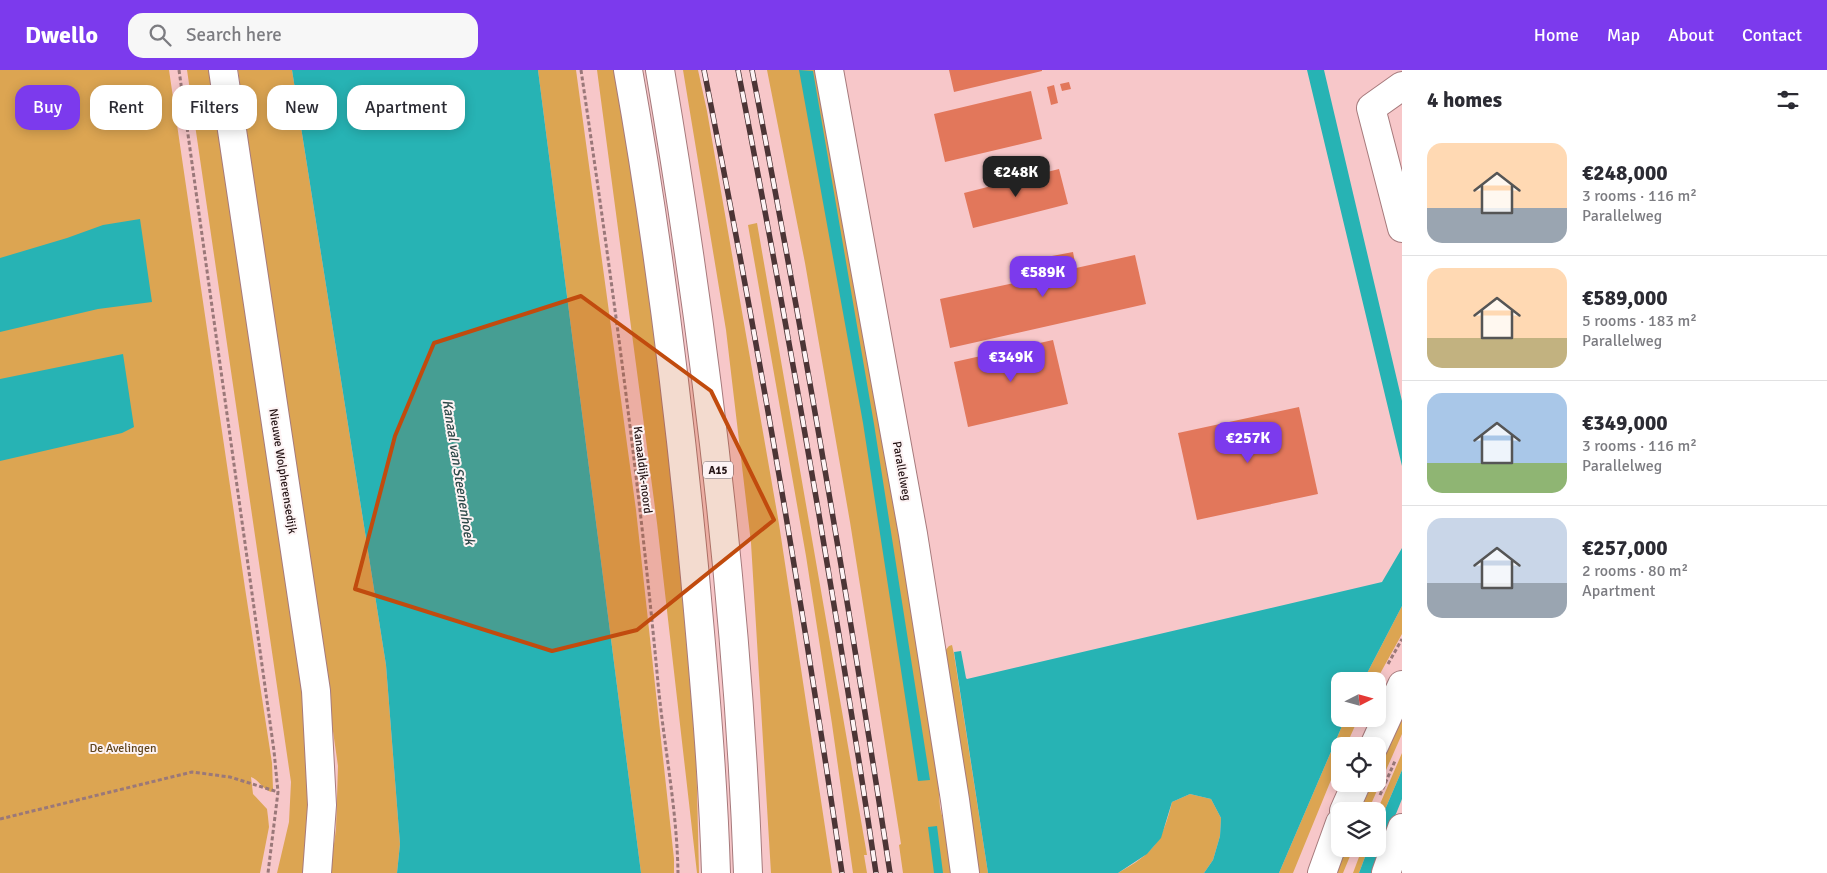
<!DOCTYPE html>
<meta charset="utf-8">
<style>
body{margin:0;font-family:Signika,sans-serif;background:#f7f7f7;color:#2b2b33;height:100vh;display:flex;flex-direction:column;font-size:19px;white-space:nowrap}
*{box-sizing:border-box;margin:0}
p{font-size:16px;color:#7c7c81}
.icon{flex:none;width:28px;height:28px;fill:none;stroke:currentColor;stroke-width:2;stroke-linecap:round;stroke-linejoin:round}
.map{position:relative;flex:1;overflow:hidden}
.drawer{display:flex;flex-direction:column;background:#fff;width:425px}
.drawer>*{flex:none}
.banner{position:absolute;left:15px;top:15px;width:475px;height:45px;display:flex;gap:10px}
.needle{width:32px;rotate:84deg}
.tools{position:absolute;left:1331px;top:602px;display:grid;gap:10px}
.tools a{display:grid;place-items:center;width:55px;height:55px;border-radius:10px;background:#fff;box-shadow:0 2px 12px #0003;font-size:25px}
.price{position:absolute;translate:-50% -42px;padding:0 11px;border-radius:10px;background:#7c3aed;color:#fff;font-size:16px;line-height:32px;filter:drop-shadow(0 1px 2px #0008)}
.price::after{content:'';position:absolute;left:50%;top:30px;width:15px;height:11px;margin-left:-8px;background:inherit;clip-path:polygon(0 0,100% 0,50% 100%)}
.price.active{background:#222;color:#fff}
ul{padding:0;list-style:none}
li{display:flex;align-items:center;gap:15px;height:125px;padding:0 25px}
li+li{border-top:1px solid #e1e1e2}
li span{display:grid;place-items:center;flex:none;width:140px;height:100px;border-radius:15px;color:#555}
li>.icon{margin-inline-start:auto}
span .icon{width:60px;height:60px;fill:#fffc;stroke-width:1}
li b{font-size:21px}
h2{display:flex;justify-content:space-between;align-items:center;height:60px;padding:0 25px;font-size:21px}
.chip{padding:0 18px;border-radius:15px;background:#fff;box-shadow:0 2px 12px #0003;font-size:18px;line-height:45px}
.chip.active{background:#7c3aed;color:#fff}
header{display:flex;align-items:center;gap:30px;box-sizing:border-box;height:70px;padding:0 25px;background:#7c3aed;color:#fff}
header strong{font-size:24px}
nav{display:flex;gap:28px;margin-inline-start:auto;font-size:18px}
.search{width:350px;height:45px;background:#f7f7f7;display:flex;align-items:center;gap:12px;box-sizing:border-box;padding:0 18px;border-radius:15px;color:#7c7c81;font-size:19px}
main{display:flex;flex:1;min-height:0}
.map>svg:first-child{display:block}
.green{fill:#dca552}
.water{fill:#27b3b4}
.building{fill:#e2775b}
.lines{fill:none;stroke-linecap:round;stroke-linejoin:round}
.minor-casing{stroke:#a67a7c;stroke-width:30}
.major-casing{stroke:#a67a7c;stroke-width:30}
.highway-casing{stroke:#a67a7c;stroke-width:30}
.path{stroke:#9a7879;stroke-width:3;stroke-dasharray:4 2.5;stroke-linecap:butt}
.minor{stroke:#fff;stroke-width:28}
.major{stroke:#fff;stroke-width:28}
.highway{stroke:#fff;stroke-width:28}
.rail-casing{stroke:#4c3536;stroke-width:5.5}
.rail{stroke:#fdf3f4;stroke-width:4;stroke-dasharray:11;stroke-linecap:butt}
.marked{fill:#c14b0e;fill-opacity:0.2;stroke:#c14b0e;stroke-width:4;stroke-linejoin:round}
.labels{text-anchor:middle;stroke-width:4;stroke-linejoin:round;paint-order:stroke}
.shield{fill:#fdf3f4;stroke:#665758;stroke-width:1}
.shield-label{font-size:11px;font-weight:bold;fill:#251415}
.street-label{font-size:12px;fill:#251415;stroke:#fdf3f4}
.park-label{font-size:12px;fill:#60451c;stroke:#fdf3f4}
.water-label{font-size:14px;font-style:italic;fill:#2d4949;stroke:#fdf3f4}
</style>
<header>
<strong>Dwello</strong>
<div class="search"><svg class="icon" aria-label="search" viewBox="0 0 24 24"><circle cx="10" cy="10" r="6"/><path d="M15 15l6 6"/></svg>Search here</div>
<nav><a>Home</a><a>Map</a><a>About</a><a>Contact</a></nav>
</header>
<main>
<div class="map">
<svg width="1402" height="803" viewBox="0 0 1402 803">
<rect width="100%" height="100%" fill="#f7c7c9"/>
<path class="green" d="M0,0H169L245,518L272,693L273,719L271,722C262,719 259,710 251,707L253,724L267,739L268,747L269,757L260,803H0Z
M187,0H213L309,660L312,693L304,803H277L289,752L291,712Z
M238,0H292L386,595L400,774L397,803H330L336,759L338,696Z
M538,0H576L636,440L674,789V803H641Z
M597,0H615L657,247L695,638L699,803H697L657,453Z
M683,0H698L707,41L779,454L832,803H771L751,473L726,260Z
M767,0H820L854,188L936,683L940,737L955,803H903L899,775L901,774L850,452L805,193Z
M757,153L867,785H864L867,803H853L832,654L806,486L748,155Z
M1402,536V564L1376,611H1363Z
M952,575L954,584L988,803H972L939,588L949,576Z
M1345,649H1358L1346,676H1340V688L1293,803H1279Z
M1402,649V664L1368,741H1360L1372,714H1378V702Z
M1402,683V700L1378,756L1377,741Z
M1190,724L1211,729L1221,748L1220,766L1213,790L1204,803H1118C1154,783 1162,772 1172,732Z
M1345,779H1353L1343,803H1335Z
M1362,779H1368L1359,803H1353Z"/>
<path class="water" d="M292,0H538L641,803H397L400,774L386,595Z
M799,0L813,1L874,354L930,710L918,711L863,353Z
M1307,0H1324L1402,331V396Z
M140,149L152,232L98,239L0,262V188L67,168L103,155Z
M123,284L134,357L122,363L0,391V309Z
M1402,478V536L1363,611H1340V649H1345L1279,803H1204L1213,790L1220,766L1221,748L1211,729L1190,724L1172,732L1161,768L1147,784L1118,803H988L954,582L961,581L966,608L967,609L1382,512Z
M1402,700V729L1372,803H1359L1368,779H1378V756Z
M937,756L943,803H934L928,757Z"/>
<path class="building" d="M949,0H1042V1L954,22Z
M1069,12L1071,19L1062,21L1060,14Z
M1054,15L1058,33L1051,35L1047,17Z
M1031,21L1042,69L945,92L934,44Z
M1059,99L1068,134L973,158L964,123Z
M1073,182L1076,198L1135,185L1146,234L950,278L940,229L1014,213L1010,194Z
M1053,270L1068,334L968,357L954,292Z
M1299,337L1318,424L1197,450L1178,363Z"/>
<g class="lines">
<g class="minor-casing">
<path id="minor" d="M223,0L316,621L322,735L317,803
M829,0L913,464L955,730L965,803
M1402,16L1371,38L1402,158
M1386,803L1402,758"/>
</g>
<g class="major-casing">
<path id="major" d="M1374,676L1402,615
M1344,741L1356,714
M1322,803L1340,753"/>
</g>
<g class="highway-casing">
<path id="highway" d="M628,0C658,168 679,337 695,507C704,606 713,704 716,803
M660,0C705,265 738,534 748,803"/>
</g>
<path class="path" d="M179,0L274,681L278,722L268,803
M581,0C611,203 639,408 658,613C664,676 677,739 678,803
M1388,594L1402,569
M1380,725L1395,691
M0,749L192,702L230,707L278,722"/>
<use href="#minor" class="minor"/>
<use href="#major" class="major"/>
<use href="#highway" class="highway"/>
<g class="rail-casing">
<path id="rail" d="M704,0C757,266 803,534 842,803
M738,0C790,267 836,534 876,803
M752,0C804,267 849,534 890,803"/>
</g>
<use href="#rail" class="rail"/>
</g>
<path class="marked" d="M581,226L711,321L774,450L637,560L552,581L355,519L395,366L434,273Z"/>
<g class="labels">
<rect class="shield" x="703" y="391.5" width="30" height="17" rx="4"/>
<g class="shield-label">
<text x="718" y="404">A15</text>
</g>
<g class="street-label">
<text transform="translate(643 400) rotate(83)" y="4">Kanaaldijk-noord</text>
<text transform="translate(283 401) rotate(81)" y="4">Nieuwe Wolpherensedijk</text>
<text transform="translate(902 401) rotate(80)" y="4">Parallelweg</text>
</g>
<g class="park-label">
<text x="123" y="682">De Avelingen</text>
</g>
<g class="water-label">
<text transform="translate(459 402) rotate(81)" y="5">Kanaal van Steenenhoek</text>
</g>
</g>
</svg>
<div class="tools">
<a><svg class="needle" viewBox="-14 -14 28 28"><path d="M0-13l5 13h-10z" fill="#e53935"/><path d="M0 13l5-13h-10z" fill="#7c7c81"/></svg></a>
<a><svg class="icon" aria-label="locate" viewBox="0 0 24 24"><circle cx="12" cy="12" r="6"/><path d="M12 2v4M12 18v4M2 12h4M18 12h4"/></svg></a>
<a><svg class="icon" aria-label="layers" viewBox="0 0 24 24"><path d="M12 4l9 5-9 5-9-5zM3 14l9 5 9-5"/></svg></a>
</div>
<b class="price active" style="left:1016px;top:128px">€248K</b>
<b class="price" style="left:1043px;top:228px">€589K</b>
<b class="price" style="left:1011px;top:313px">€349K</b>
<b class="price" style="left:1248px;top:394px">€257K</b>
<div class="banner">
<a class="chip active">Buy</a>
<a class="chip">Rent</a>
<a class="chip">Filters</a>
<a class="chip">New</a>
<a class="chip">Apartment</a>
</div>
</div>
<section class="drawer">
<h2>4 homes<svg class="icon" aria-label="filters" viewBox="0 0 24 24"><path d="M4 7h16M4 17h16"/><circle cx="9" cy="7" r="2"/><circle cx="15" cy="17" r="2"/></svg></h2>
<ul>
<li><span style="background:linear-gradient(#ffd9b3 65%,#9aa5b1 0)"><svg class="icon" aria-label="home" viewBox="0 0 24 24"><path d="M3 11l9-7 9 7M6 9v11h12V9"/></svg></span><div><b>€248,000</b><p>3 rooms · 116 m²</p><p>Parallelweg</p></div></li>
<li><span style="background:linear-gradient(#ffd9b3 70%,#c2b280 0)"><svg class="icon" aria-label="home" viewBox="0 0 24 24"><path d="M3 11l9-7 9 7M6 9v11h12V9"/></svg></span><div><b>€589,000</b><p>5 rooms · 183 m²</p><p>Parallelweg</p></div></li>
<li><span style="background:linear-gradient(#a9c7e8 70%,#8fb573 0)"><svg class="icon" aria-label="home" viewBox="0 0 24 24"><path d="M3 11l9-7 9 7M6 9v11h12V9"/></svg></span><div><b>€349,000</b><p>3 rooms · 116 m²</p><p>Parallelweg</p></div></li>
<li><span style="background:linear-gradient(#c9d6e8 65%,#9aa5b1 0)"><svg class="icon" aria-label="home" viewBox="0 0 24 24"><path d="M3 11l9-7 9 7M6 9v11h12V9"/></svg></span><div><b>€257,000</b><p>2 rooms · 80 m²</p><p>Apartment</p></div></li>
</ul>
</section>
</main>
